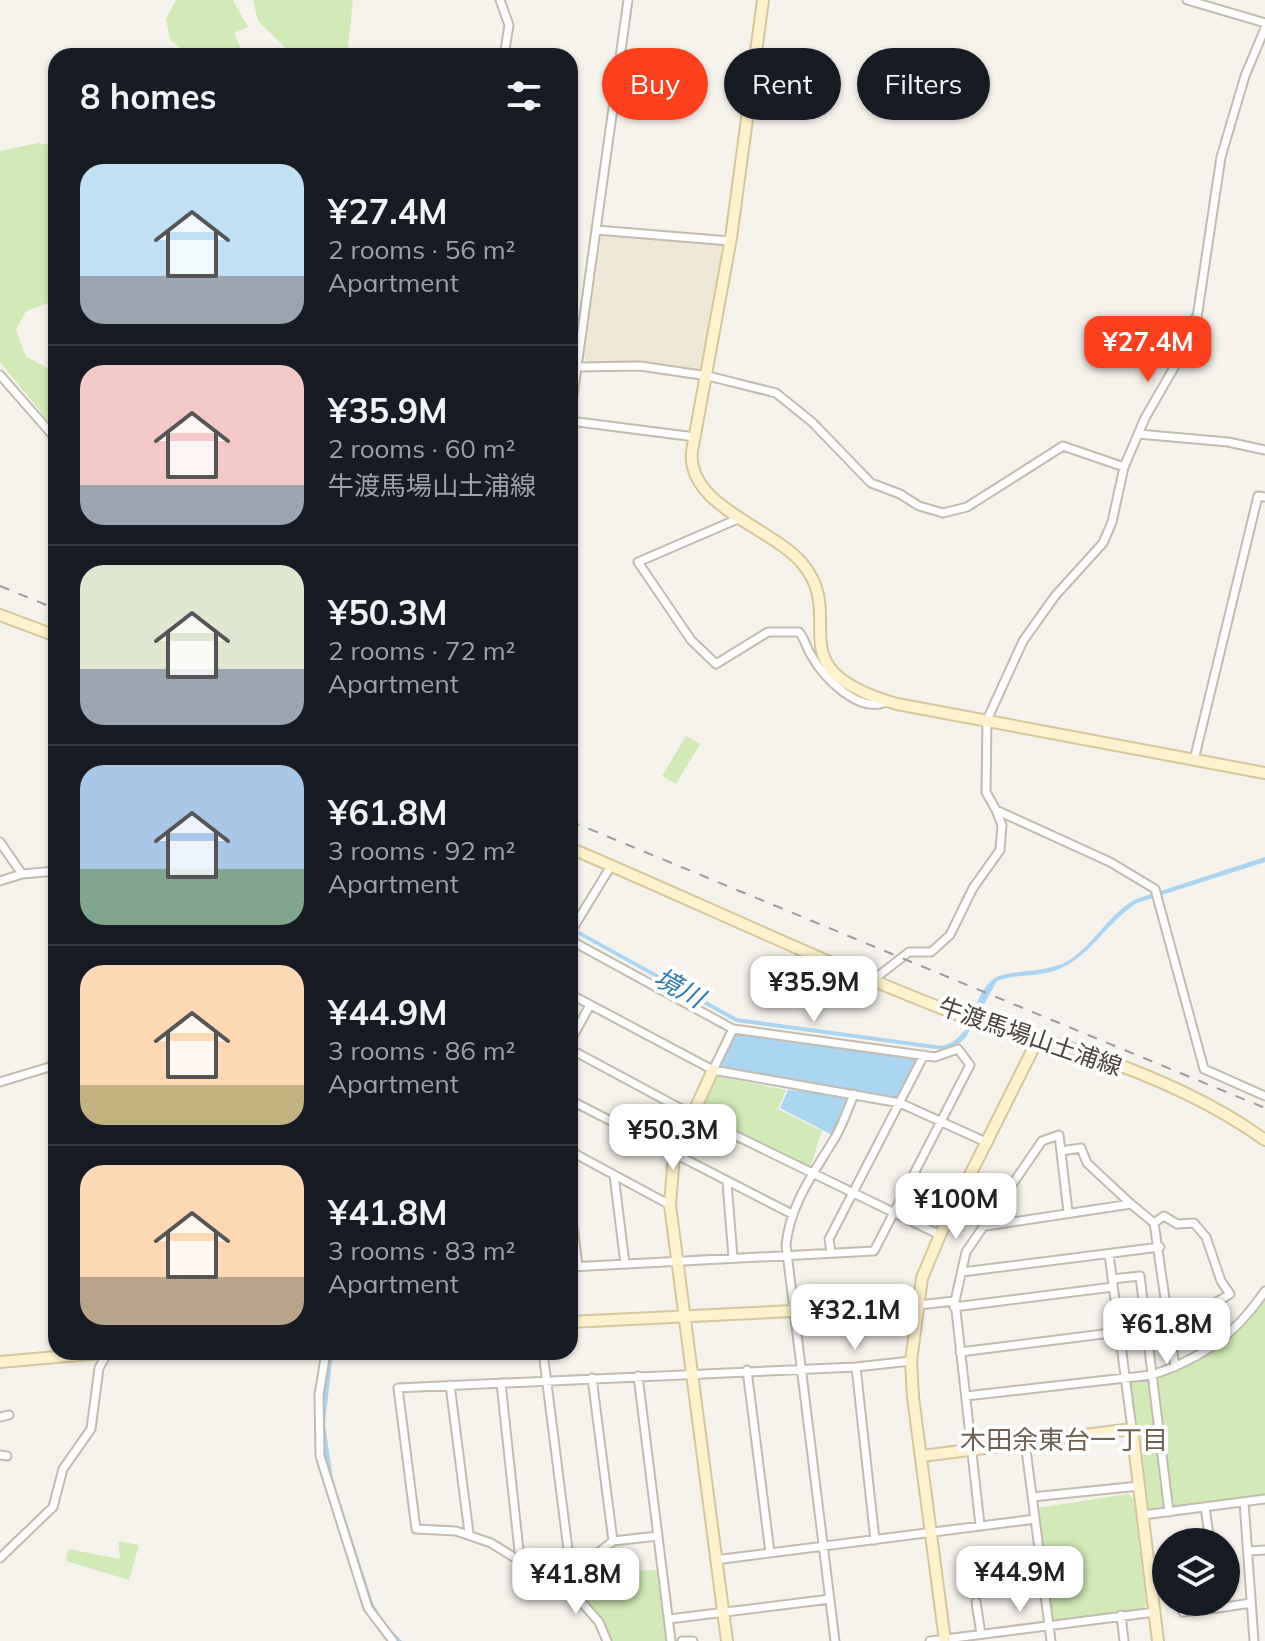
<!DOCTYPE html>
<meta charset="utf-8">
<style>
body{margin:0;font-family:Mulish,"Noto Sans JP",sans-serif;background:#20242c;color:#f1f3f6;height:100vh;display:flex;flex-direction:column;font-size:30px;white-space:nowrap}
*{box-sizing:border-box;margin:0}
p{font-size:26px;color:#9ea1a6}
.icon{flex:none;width:44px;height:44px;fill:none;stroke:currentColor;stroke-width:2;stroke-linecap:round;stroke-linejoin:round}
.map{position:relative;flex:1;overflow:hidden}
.details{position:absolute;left:48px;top:48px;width:530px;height:1312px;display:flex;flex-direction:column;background:#171b24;border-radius:24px;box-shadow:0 2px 6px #0004}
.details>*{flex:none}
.hud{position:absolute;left:602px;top:48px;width:542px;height:72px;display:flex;gap:16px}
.buttons{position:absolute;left:1152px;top:1528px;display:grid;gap:16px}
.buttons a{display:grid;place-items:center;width:88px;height:88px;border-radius:50%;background:#171b24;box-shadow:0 2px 6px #0004;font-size:40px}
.price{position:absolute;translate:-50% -68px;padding:0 18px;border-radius:16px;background:#fff;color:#222;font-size:26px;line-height:52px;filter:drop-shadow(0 2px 4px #0008)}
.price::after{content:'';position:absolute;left:50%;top:48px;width:24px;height:18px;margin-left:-12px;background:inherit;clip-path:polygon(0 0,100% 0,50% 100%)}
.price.selected{background:#fc3f1d;color:#fff}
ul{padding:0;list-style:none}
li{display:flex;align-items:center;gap:24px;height:200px;padding:0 32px}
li+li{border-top:2px solid #363941}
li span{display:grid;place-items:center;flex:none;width:224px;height:160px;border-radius:24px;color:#555}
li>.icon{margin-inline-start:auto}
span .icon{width:96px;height:96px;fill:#fffc;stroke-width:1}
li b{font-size:34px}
h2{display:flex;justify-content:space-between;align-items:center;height:96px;padding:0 32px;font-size:34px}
.tag{padding:0 28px;border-radius:36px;background:#171b24;box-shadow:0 2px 6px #0004;font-size:28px;line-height:72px}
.tag.selected{background:#fc3f1d;color:#fff}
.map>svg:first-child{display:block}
.education{fill:#efe8d6}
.green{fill:#d2eab5}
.water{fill:#a9d4f2}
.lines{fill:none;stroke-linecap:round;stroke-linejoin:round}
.stream{stroke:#a9d4f2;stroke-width:2}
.street-casing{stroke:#c2bbae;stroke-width:11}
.secondary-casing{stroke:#d6c79b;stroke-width:14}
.street{stroke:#fff;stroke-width:7}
.secondary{stroke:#fff3cd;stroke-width:10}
.rail{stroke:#9a9a9a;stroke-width:2;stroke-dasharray:10 10;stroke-linecap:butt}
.labels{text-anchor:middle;stroke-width:8;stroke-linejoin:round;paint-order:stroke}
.street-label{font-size:24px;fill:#4b4439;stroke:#fff}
.water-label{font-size:26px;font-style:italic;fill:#2e7ab2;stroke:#fff}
.neighbourhood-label{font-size:26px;fill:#6e6250;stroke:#fff}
</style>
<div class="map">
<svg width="1265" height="1641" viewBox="0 0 1265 1641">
<rect width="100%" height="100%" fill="#f6f3ec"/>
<path class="education" d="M602,233L723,242L703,370L590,365L582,354Z"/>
<path class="green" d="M176,0H233L248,27L234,33L244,56H183V50L170,40L166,19Z
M253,0H353L347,56H294L258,21Z
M38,143L56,146V300L26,311L16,330L26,357L54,371L56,376V431L0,362V151Z
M686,736L700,744L676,784L662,776Z
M717,1076L786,1090L778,1109L822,1131L810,1168L698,1113Z
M1265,1291V1499L1143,1515L1125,1377L1153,1375L1231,1335Z
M1128,1494L1134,1499L1148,1602L1142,1609L1056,1621L1051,1617L1037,1508Z
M118,1541L139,1545L129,1580L66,1561L68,1549L120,1559Z
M662,1570L671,1641H607L585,1603L622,1571Z"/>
<path class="water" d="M1265,857V862L1137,903C1108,921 1091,956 1059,969C1039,978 1016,973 997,981L966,1037L960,1043L943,1050L736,1022L570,930V926L737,1018L942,1046C977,1036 969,1000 992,980C1004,969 1045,974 1068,961C1094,945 1108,914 1136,899Z
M734,1031L922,1056L899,1101L715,1069Z
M788,1090L852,1095L834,1136L780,1108Z
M329,1352H333L325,1424L333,1479L373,1603L384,1623L402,1641H396L369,1603L325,1462L322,1405Z"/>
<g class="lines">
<path class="stream" d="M1210,203L1216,162
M1209,214L1210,208
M1202,260L1206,232
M1198,283L1201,264
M1195,298L1197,289
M1178,354L1192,314"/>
<g class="street-casing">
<path id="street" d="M500,0L509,25L504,56
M1187,0L1265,23
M1265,28L1245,76L1221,157L1195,331L1145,418L1124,467L1112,522L1103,543L1055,596L1023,641L987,720L986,792L996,810L1110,862L1155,889L1204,1069L1265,1096
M596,230L730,241
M577,367L640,366L708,376L776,393L812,422L871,483L900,494L919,506L943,513L967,507L1063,446L1124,467
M0,375L56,439
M570,417L628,0
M570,421L695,437
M1138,434L1228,442L1265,450
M740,518L638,562L691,640L716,664L768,632H799C805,639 806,647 811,655C824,678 860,716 888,701
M1194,760L1258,496L1265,497
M0,842L22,874
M0,881L22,874L56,871
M570,933L611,866
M570,940L733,1029L935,1057L958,1049L970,1065L874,1251L570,1267
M873,980L909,952H931L950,935L973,888L1000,850L1002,825L996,810
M570,994L713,1070L900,1103L988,1143
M570,1042L590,1005
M570,1049L691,1114L940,1235
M713,1070L733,1029
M0,1082L56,1065
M570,1100L792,1214
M570,1151L670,1205
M1061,1151L1081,1148L1087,1163L1131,1204
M614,1175L625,1264
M727,1182L733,1258
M570,1203L578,1266
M1154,1223L1164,1216L1177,1224L1194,1223L1206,1237L1221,1281L1230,1294L1171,1330
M986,1226L1131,1204L1154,1223L1175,1367
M831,1253L829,1239L924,1055
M1109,1254L1132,1429
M962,1272L1160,1247
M1112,1279L1140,1276L1169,1512
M918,1305L955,1301
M954,1307L1113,1287
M326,1352L319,1395L320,1456L368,1608L393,1641
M543,1352L571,1573
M960,1352L1119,1332
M856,1367L875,1540
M747,1370L770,1553
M638,1376L671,1641
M592,1378L613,1541
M501,1383L520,1560
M450,1385L469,1533
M966,1396L1152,1375C1203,1358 1235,1335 1265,1291
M0,1417L9,1415
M1025,1442L1051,1641
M0,1455L7,1456
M1032,1497L1139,1486
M1244,1502L1254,1641
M1205,1507L1210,1542
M1143,1515L1265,1499
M980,1525L955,1301L966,1252L1042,1141L1059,1135L1068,1212
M1249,1551L1265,1550
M0,1558L53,1507L63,1469L91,1429L99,1368L108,1352
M715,1560L1035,1519
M558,1584L613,1541L658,1536
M976,1602L981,1634
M1181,1602L1183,1612L1218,1608
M1217,1602L1218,1608L1251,1603
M1121,1615L1124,1641
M669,1619L830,1599
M607,1641L599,1622L576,1596L491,1543L456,1531L416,1529L398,1388L856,1367L911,1361
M682,1641H693
M835,1641L786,1245C790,1205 813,1174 833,1141C842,1127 848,1109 854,1094
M930,1641L1155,1612"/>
</g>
<g class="secondary-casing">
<path id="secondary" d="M763,0L731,238L692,451C686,505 770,527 801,562C851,619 771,668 897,704L1265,773
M0,615L56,636
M570,848C697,902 822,962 951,1012C994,1029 1041,1038 1085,1053C1148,1074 1211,1101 1265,1140
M713,1070L674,1155L670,1205L727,1641
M570,1322L916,1305
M0,1362L113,1352
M922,1456L1132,1429L1158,1641
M945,1641L913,1397L911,1361L922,1278L940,1235L1038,1039"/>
</g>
<use href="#street" class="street"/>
<use href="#secondary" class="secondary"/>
<path class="rail" d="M0,586L56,609
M570,821L1265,1108"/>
</g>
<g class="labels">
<g class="street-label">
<text transform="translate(1030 1037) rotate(19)" y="8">牛渡馬場山土浦線</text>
</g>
<g class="water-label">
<text transform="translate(679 988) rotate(29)" y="9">境川</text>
</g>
<g class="neighbourhood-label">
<text x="1064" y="1449">木田余東台一丁目</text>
</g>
</g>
</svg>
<div class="buttons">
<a><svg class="icon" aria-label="layers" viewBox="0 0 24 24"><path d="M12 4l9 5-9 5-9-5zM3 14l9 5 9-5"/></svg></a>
</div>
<b class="price selected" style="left:1148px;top:384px">¥27.4M</b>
<b class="price" style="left:814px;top:1024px">¥35.9M</b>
<b class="price" style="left:673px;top:1172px">¥50.3M</b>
<b class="price" style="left:956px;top:1241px">¥100M</b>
<b class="price" style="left:855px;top:1352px">¥32.1M</b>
<b class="price" style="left:1167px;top:1366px">¥61.8M</b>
<b class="price" style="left:1020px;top:1614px">¥44.9M</b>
<b class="price" style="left:576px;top:1616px">¥41.8M</b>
<div class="hud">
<a class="tag selected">Buy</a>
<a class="tag">Rent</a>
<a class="tag">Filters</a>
</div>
<section class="details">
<h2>8 homes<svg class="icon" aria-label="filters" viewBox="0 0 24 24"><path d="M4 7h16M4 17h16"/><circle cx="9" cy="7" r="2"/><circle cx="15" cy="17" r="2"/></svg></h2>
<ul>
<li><span style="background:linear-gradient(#bfe0f5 70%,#9aa5b1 0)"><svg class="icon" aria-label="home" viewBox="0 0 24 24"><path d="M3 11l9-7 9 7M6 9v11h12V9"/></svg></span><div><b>¥27.4M</b><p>2 rooms · 56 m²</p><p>Apartment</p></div></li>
<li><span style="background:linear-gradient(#f6c9c9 75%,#9aa5b1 0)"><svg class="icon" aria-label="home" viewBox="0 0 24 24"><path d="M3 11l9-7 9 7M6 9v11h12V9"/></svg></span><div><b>¥35.9M</b><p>2 rooms · 60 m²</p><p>牛渡馬場山土浦線</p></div></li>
<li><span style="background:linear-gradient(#dfe7d0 65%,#9aa5b1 0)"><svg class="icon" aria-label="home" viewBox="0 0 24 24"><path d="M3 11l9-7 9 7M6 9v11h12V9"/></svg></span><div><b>¥50.3M</b><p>2 rooms · 72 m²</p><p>Apartment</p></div></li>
<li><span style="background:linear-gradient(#a9c7e8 65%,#7fa58c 0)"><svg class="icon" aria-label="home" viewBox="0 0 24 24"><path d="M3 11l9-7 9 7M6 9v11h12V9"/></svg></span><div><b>¥61.8M</b><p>3 rooms · 92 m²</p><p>Apartment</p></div></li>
<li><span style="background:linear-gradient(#ffd9b3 75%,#c2b280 0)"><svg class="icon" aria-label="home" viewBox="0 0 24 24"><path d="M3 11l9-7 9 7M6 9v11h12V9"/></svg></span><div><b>¥44.9M</b><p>3 rooms · 86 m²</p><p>Apartment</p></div></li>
<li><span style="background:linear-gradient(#ffd9b3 70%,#b9a48a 0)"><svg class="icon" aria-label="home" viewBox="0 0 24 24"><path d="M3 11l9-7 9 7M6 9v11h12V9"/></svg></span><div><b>¥41.8M</b><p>3 rooms · 83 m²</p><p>Apartment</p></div></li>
</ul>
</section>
</div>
